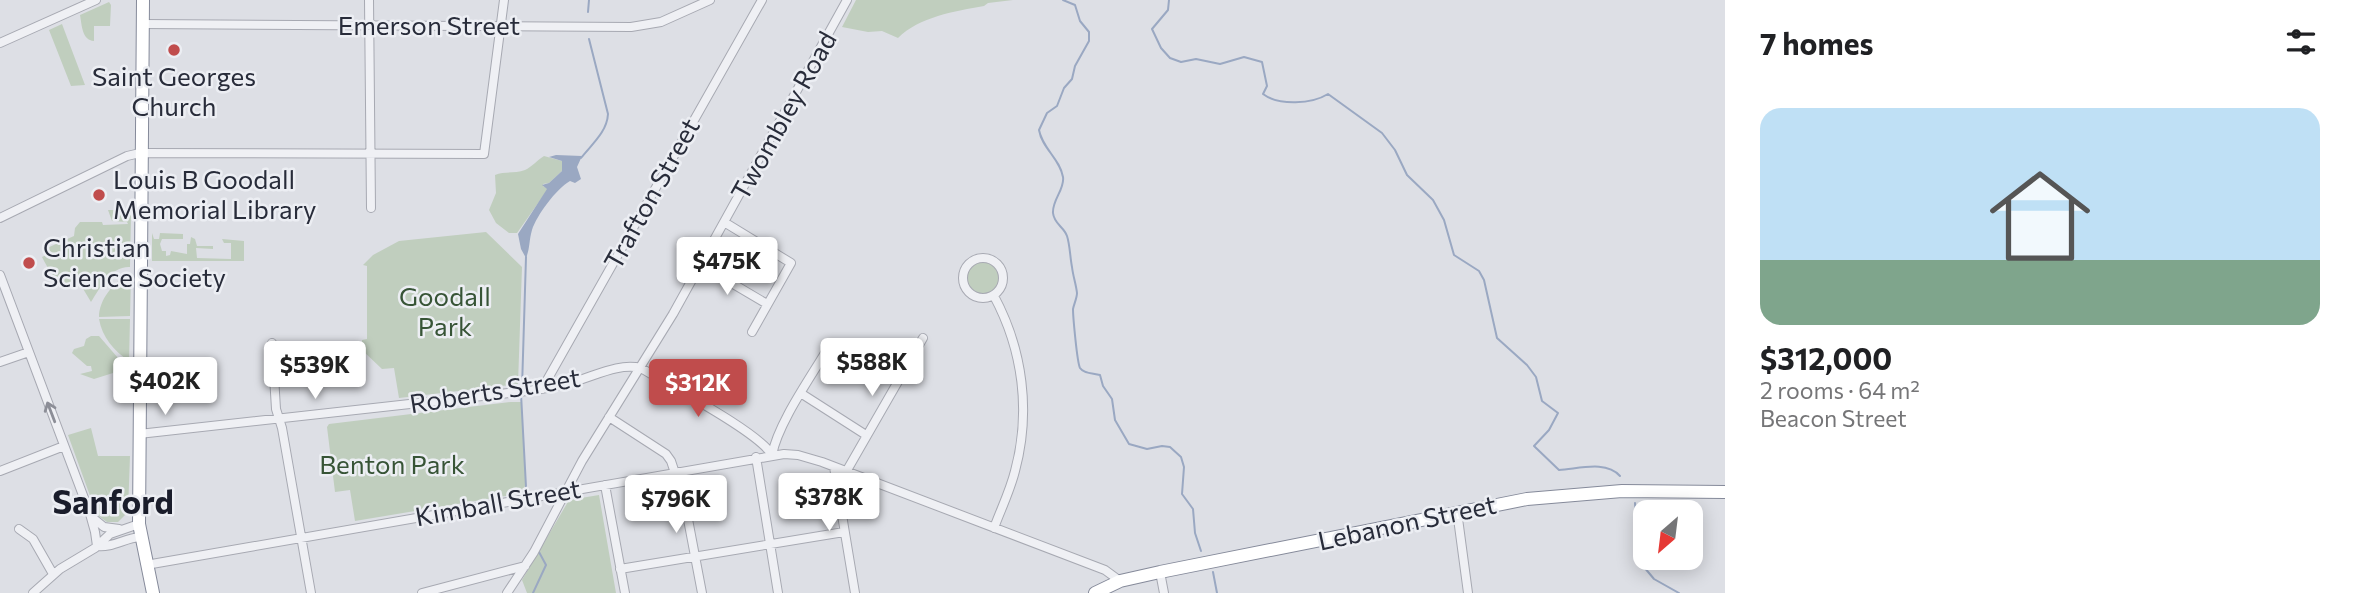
<!DOCTYPE html>
<meta charset="utf-8">
<style>
body{margin:0;font-family:Commissioner,sans-serif;background:#f2f2f2;color:#202124;height:100vh;display:flex;flex-direction:column;font-size:26px;white-space:nowrap}
*{box-sizing:border-box;margin:0}
p{font-size:23px;color:#757577}
.icon{flex:none;width:38px;height:38px;fill:none;stroke:currentColor;stroke-width:2;stroke-linecap:round;stroke-linejoin:round}
.map{position:relative;flex:1;overflow:hidden}
.details{display:flex;flex-direction:column;background:#fff;width:630px}
.details>*{flex:none}
.needle{width:46px;rotate:208deg}
.buttons{position:absolute;left:1633px;top:500px;display:grid;gap:14px}
.buttons a{display:grid;place-items:center;width:70px;height:70px;border-radius:14px;background:#fff;box-shadow:0 4px 18px #0003;font-size:35px}
.price{position:absolute;translate:-50% -60px;padding:0 16px;border-radius:7px;background:#fff;color:#222;font-size:23px;line-height:46px;filter:drop-shadow(0 2px 4px #0008)}
.price::after{content:'';position:absolute;left:50%;top:42px;width:21px;height:16px;margin-left:-10px;background:inherit;clip-path:polygon(0 0,100% 0,50% 100%)}
.price.active{background:#c04c4c;color:#fff}
ul{padding:0;list-style:none}
li{display:grid;align-content:center;gap:14px;height:371px;padding:0 35px}
li+li{border-top:2px solid #e0e0e0}
li span{display:grid;place-items:center;height:217px;border-radius:21px;color:#555}
li>.icon{margin-inline-start:auto}
span .icon{width:126px;height:126px;fill:#fffc;stroke-width:1}
li b{font-size:30px}
h2{display:flex;justify-content:space-between;align-items:center;height:84px;padding:0 35px;font-size:30px}
main{display:flex;flex:1;min-height:0}
.map>svg:first-child{display:block}
.green{fill:#c0cebe}
.water{fill:#9aa8c2}
.lines{fill:none;stroke-linecap:round;stroke-linejoin:round}
.stream{stroke:#9aa8c2;stroke-width:2}
.minor-casing{stroke:#a7a9b2;stroke-width:10}
.highway-casing{stroke:#858a9a;stroke-width:14}
.minor{stroke:#eff0f4;stroke-width:8}
.highway{stroke:#fff;stroke-width:12}
.oneway{stroke:#8c8e97}
.poi-dot{fill:#c04c4c;stroke:#eceef3;stroke-width:2.5}
.labels{text-anchor:middle;stroke-width:5;stroke-linejoin:round;paint-order:stroke}
.street-label{font-size:26px;fill:#282c3a;stroke:#eceef3}
.poi-label{font-size:26px;fill:#282c3a;stroke:#eceef3;text-anchor:start}
.park-label{font-size:26px;fill:#375436;stroke:#eceef3}
.district-label{font-size:33px;font-weight:bold;fill:#1a1d2b;stroke:#eceef3}
</style>
<main>
<div class="map">
<svg width="1725" height="593" viewBox="0 0 1725 593">
<rect width="100%" height="100%" fill="#dddfe5"/>
<path class="green" d="M856,0H1013L988,3L984,6C955,11 919,17 898,38L882,31L868,32L842,27Z
M109,2L111,5L110,26H94V41C82,40 82,26 80,15Z
M62,24L85,85L71,86L49,30Z
M544,156L562,161V171L549,183L543,184V186L548,189L517,233H509L496,223L489,210L496,193L495,175C504,171 515,174 525,170C532,167 537,160 544,156Z
M118,199L125,210L131,214L130,267C111,266 100,288 91,302L82,287C57,281 55,282 42,257L46,255L47,248L74,236L75,228L80,222H102L103,225L128,224L127,222L112,221L108,210H119Z
M486,232L522,267L518,384L399,398L394,368L382,369L362,350V340L367,339V266L363,265L373,255L399,241Z
M152,233L154,239H159L160,233L183,234V239H162L160,244L162,251H166V256L170,255L171,251L187,254V244H190L191,237L195,239L197,246H213V249L196,248L197,258L231,259V243H224L222,239L244,241V261H152Z
M967 278a16 16 0 1 1 32 0a16 16 0 1 1-32 0Z
M127,275H131L130,316L99,317C99,300 113,283 127,275Z
M99,319H130L129,361C114,351 102,337 99,319Z
M91,336H99L125,366L126,372L122,374V370H114L113,373L94,379L80,374L92,371L91,366H87L72,353L74,349L84,346L86,339Z
M511,402H521L526,482L523,493L355,521L350,490L335,492L327,427L329,424Z
M91,428L98,456H130L128,512L118,522H107L97,515L68,435Z
M599,495L616,593H527L522,580L569,500Z"/>
<path class="water" d="M556,155L582,156L577,167L581,179L575,183L570,181C556,189 537,215 532,230C529,240 530,249 526,258L521,249L518,234L547,189L542,185L549,183L562,171V161L549,157Z"/>
<g class="lines">
<path class="stream" d="M1063,0L1075,5L1080,21L1089,32V41L1075,66L1072,79L1064,88L1057,106L1047,113L1039,130C1042,148 1060,159 1063,177C1065,189 1052,200 1053,213C1054,224 1064,227 1067,236C1070,245 1070,257 1072,267C1073,276 1076,284 1077,293C1077,298 1074,304 1073,309C1073,316 1077,362 1080,368C1084,374 1093,373 1100,375L1103,386L1112,399L1115,420L1129,444L1147,449L1162,446L1170,447L1181,457L1184,467L1182,494L1193,509L1195,533L1201,551
M1169,0L1168,10L1152,29L1161,48L1170,58L1181,62L1196,59L1220,64L1244,57L1262,62L1267,86L1263,94C1279,106 1312,104 1328,94L1382,133L1395,150L1407,175L1433,200L1444,220L1454,255L1479,271L1484,280L1497,338L1527,365L1536,377L1542,401L1558,413L1549,430L1534,446L1559,470C1578,469 1606,460 1620,476
M588,12L589,0
M581,158C592,144 607,132 608,114L589,39
M522,388L526,257
M521,394L526,487
M1635,503L1639,561L1654,579L1679,593
M1213,572L1217,593
M533,593L546,565L539,552"/>
<g class="minor-casing">
<path id="minor" d="M369,0L371,208
M143,24L631,27L661,22L710,0
M0,43L96,0
M0,218L127,156L140,153L484,154L504,0
M724,222L791,263L752,332
M963 278a20 20 0 1 1 40 0a20 20 0 1 1-40 0Z
M701,265L767,304
M0,275L90,514L95,532L97,546
M994,296C1023,350 1031,412 1015,471C1010,491 1001,509 994,528
M272,343L276,409L282,428L311,593
M0,362L29,352
M542,389L762,0
M802,394L866,435
M609,417L666,454L671,461L675,473
M139,434L527,391C544,389 560,386 576,381C597,375 619,363 641,368C668,385 759,432 772,455
M772,455C778,423 811,377 828,348
M756,457L778,593
M834,467L855,593
M0,471L64,446
M679,472L702,593
M846,472L923,338
M605,485L625,593
M1457,511L1468,593
M93,518L104,527L119,529
M19,529L33,539L53,574
M97,546C112,548 125,538 140,537
M146,565L784,454L798,455L822,462L1105,570L1120,581
M620,569L844,532
M1160,572L1164,593
M33,593L60,569L95,548L110,534L139,524
M422,593L525,566
M507,593L534,552L582,461L673,314L847,0"/>
</g>
<g class="highway-casing">
<path id="highway" d="M143,0L139,524L153,593
M1095,593L1120,581L1160,572L1527,499L1622,491L1725,492"/>
</g>
<use href="#minor" class="minor"/>
<use href="#highway" class="highway"/>
</g>
<defs><path id="oneway-shaft" d="M-6 0H5M1.5-3L5.5 0L1.5 3" fill="none" stroke-width="1.6" stroke-linecap="round" stroke-linejoin="round" transform="scale(1.75)"/></defs>
<use class="oneway" href="#oneway-shaft" transform="translate(51 412) rotate(-111)"/>
<g class="poi-dot">
<circle cx="174" cy="50" r="7"/>
<circle cx="99" cy="195" r="7"/>
<circle cx="29" cy="263" r="7"/>
</g>
<g class="labels">
<g class="street-label">
<text x="429" y="35">Emerson Street</text>
<text transform="translate(784 116) rotate(-61)" y="9">Twombley Road</text>
<text transform="translate(652 194) rotate(-61)" y="9">Trafton Street</text>
<text transform="translate(495 391) rotate(-9)" y="9">Roberts Street</text>
<text transform="translate(498 503) rotate(-10)" y="9">Kimball Street</text>
<text transform="translate(1407 523) rotate(-12)" y="9">Lebanon Street</text>
</g>
<g class="poi-label">
<text x="174" y="86" text-anchor="middle">Saint Georges<tspan x="174" dy="30">Church</tspan></text>
<text x="113" y="189">Louis B Goodall<tspan x="113" dy="30">Memorial Library</tspan></text>
<text x="43" y="257">Christian<tspan x="43" dy="30">Science Society</tspan></text>
</g>
<g class="park-label">
<text x="445" y="306">Goodall<tspan x="445" dy="30">Park</tspan></text>
<text x="392" y="474">Benton Park</text>
</g>
<g class="district-label">
<text x="113" y="514">Sanford</text>
</g>
</g>
</svg>
<div class="buttons">
<a><svg class="needle" viewBox="-14 -14 28 28"><path d="M0-13l5 13h-10z" fill="#e53935"/><path d="M0 13l5-13h-10z" fill="#757577"/></svg></a>
</div>
<b class="price" style="left:727px;top:297px">$475K</b>
<b class="price" style="left:872px;top:398px">$588K</b>
<b class="price" style="left:315px;top:401px">$539K</b>
<b class="price" style="left:165px;top:417px">$402K</b>
<b class="price active" style="left:698px;top:419px">$312K</b>
<b class="price" style="left:829px;top:533px">$378K</b>
<b class="price" style="left:676px;top:535px">$796K</b>
</div>
<section class="details">
<h2>7 homes<svg class="icon" aria-label="filters" viewBox="0 0 24 24"><path d="M4 7h16M4 17h16"/><circle cx="9" cy="7" r="2"/><circle cx="15" cy="17" r="2"/></svg></h2>
<ul>
<li><span style="background:linear-gradient(#bfe0f5 70%,#7fa58c 0)"><svg class="icon" aria-label="home" viewBox="0 0 24 24"><path d="M3 11l9-7 9 7M6 9v11h12V9"/></svg></span><div><b>$312,000</b><p>2 rooms · 64 m²</p><p>Beacon Street</p></div></li>
</ul>
</section>
</main>
